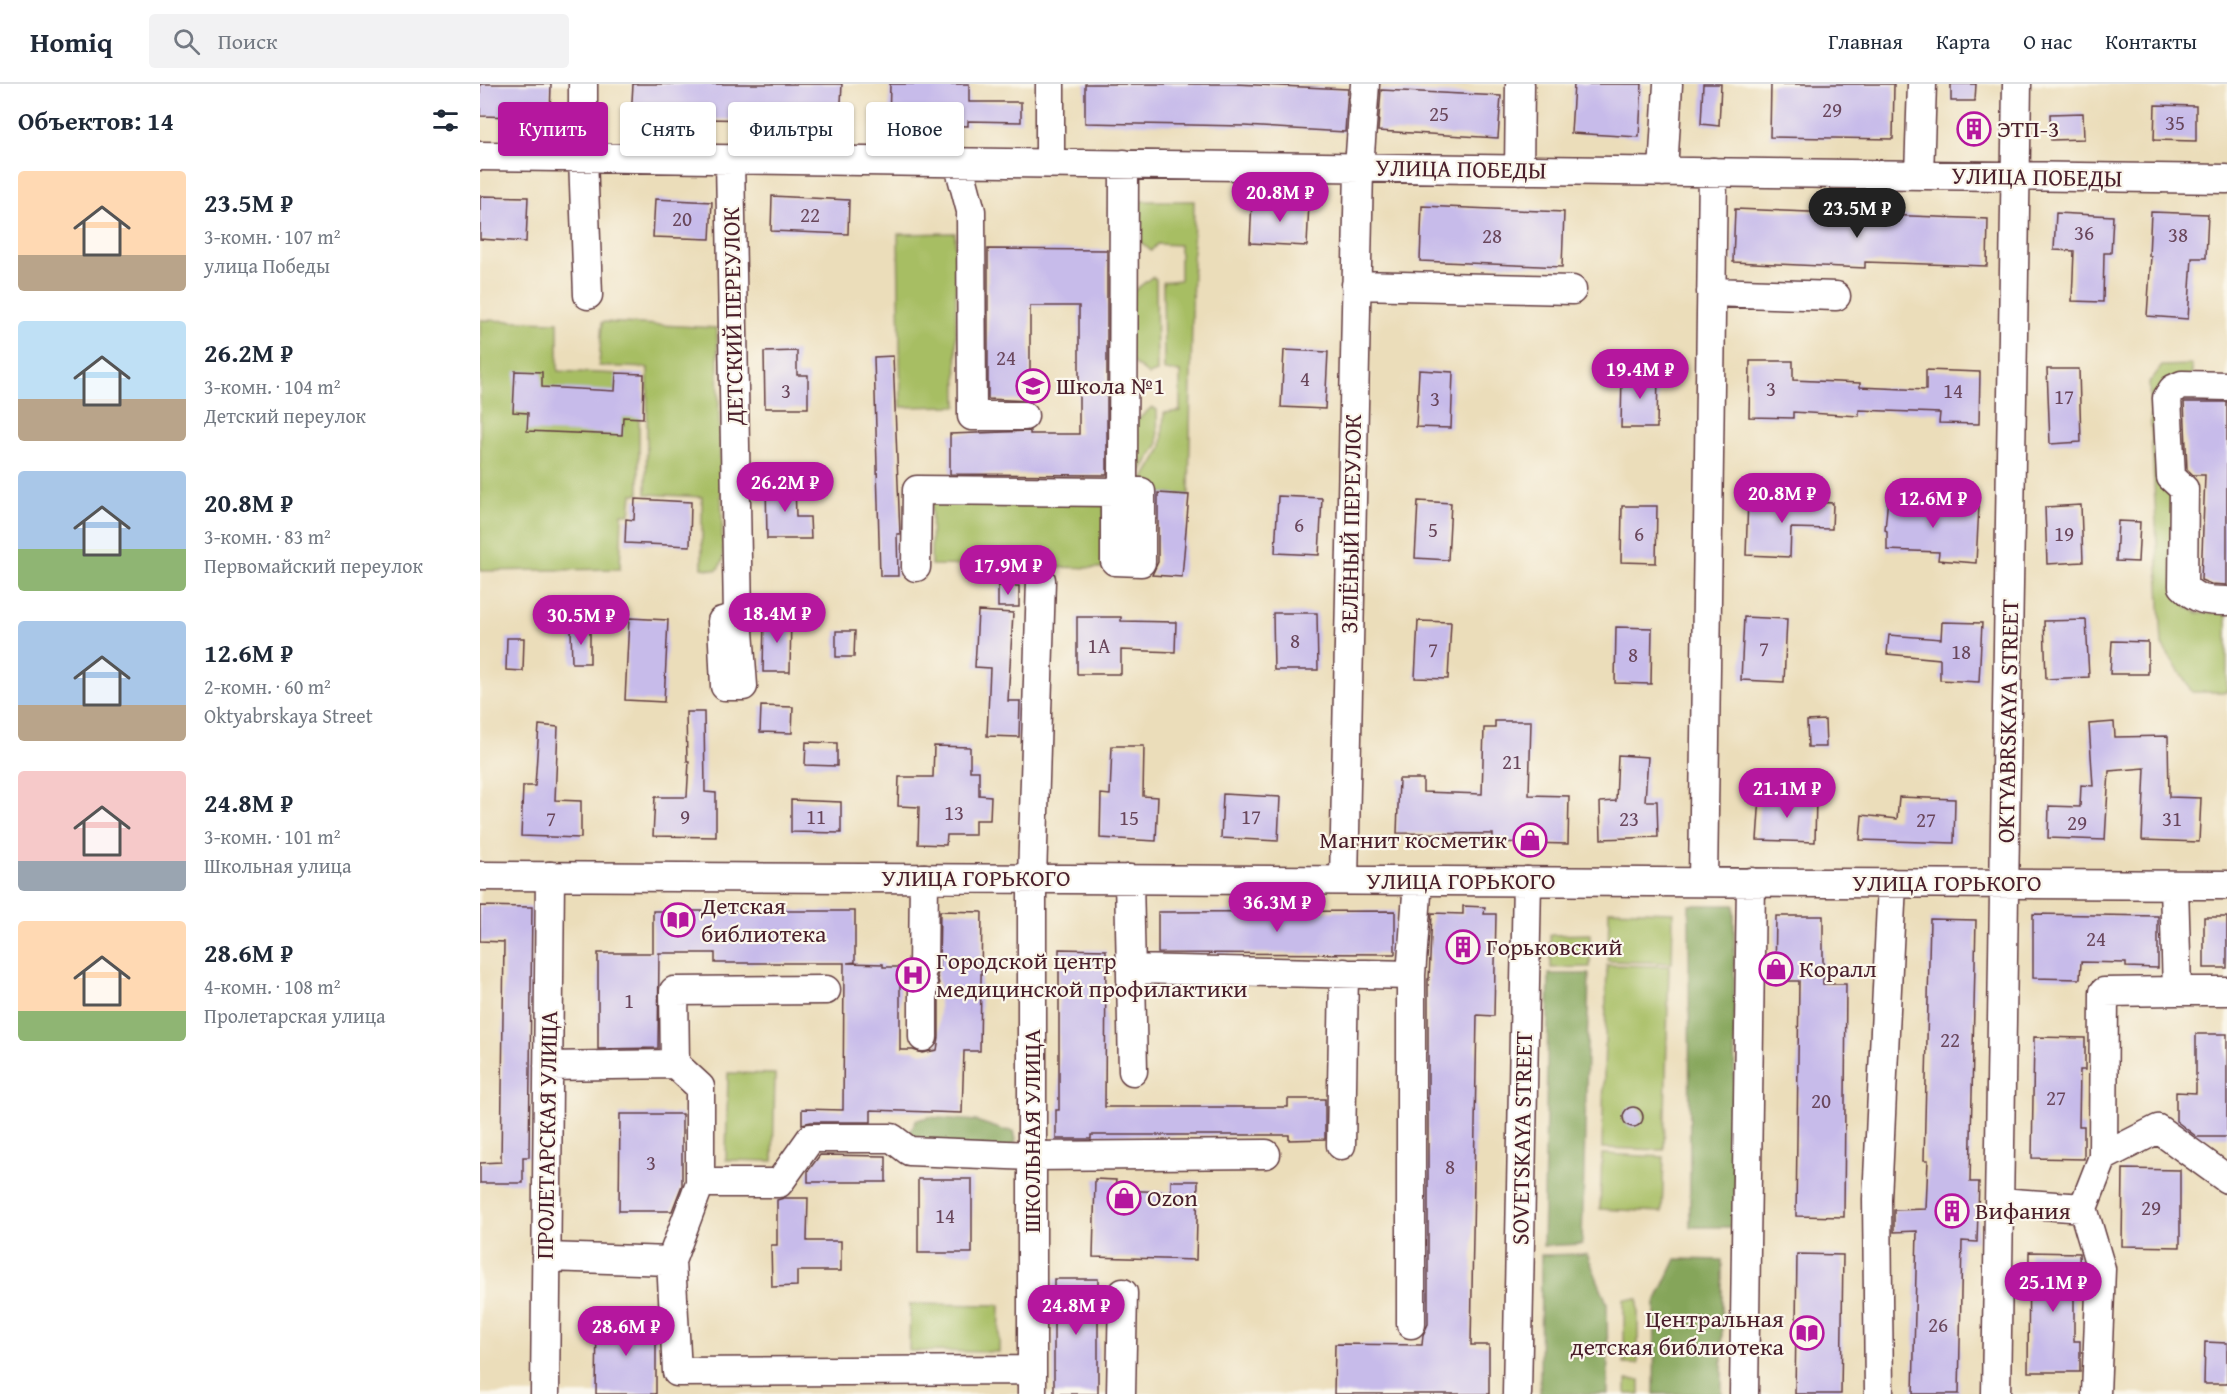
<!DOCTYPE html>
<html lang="ru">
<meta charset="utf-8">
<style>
body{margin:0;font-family:"Gentium Book Plus",serif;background:#f2f2f3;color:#1f2937;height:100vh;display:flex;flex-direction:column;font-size:22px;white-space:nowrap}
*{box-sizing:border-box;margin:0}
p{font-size:20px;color:#747a83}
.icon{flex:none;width:33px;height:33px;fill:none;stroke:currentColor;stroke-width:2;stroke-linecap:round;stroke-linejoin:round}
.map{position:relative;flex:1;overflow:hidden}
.panel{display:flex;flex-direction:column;background:#fff;width:480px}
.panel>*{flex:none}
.guide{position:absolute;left:18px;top:18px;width:570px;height:54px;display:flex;gap:12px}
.price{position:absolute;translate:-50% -51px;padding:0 14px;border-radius:21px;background:#b5179e;color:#fff;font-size:20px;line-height:39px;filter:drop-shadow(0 2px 3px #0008)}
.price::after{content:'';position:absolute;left:50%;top:36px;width:18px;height:14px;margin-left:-9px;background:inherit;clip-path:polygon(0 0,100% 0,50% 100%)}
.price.current{background:#222;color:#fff}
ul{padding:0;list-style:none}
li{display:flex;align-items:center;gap:18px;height:150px;padding:0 18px}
li span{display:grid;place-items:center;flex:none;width:168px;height:120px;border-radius:6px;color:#555}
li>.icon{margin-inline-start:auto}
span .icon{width:72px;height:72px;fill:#fffc;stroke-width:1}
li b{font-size:26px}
h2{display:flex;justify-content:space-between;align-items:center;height:72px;padding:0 18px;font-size:26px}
.tag{padding:0 21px;border-radius:6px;background:#fff;box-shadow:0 2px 4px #0004;font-size:21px;line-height:54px}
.tag.current{background:#b5179e;color:#fff}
header{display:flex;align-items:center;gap:36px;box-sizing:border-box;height:84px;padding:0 30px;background:#fff;border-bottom:2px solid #e0e1e3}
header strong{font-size:28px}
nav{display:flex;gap:33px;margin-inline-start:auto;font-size:21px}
.search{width:420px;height:54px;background:#f2f2f3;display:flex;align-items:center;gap:15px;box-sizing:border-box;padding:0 21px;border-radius:6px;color:#747a83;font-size:22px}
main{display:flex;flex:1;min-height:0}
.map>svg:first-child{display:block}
.green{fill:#a7be64;stroke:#786e48;stroke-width:1.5}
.forest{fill:#85a55a;stroke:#686242;stroke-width:1.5}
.building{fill:#c7bbea}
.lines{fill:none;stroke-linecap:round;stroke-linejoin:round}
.minor-casing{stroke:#623c40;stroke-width:31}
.minor{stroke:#fff;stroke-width:28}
.labels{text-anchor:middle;stroke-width:4.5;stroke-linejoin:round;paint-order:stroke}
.number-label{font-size:21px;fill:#69465b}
.poi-label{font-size:24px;fill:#4a1f2b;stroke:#fbf7ec;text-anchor:start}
.street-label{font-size:24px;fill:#4a1f2b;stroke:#fbf7ec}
</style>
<header>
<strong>Homiq</strong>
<div class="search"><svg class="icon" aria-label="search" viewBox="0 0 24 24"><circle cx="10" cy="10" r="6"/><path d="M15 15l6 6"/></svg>Поиск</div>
<nav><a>Главная</a><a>Карта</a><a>О нас</a><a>Контакты</a></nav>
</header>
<main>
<section class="panel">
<h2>Объектов: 14<svg class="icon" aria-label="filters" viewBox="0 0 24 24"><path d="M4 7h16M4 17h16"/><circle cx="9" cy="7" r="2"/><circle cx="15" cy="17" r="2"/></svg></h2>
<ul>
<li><span style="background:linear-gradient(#ffd9b3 70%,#b9a48a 0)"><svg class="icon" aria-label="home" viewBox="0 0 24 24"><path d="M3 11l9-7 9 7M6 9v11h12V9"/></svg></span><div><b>23.5M ₽</b><p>3-комн. · 107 m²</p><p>улица Победы</p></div></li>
<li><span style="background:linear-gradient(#bfe0f5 65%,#b9a48a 0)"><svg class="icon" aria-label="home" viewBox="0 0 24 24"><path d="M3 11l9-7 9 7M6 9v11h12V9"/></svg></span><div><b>26.2M ₽</b><p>3-комн. · 104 m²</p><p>Детский переулок</p></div></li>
<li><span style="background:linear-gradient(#a9c7e8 65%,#8fb573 0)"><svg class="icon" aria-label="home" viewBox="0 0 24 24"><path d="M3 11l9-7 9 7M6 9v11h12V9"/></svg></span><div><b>20.8M ₽</b><p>3-комн. · 83 m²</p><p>Первомайский переулок</p></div></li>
<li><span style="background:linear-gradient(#a9c7e8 70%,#b9a48a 0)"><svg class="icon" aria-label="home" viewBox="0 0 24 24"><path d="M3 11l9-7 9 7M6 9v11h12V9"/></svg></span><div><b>12.6M ₽</b><p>2-комн. · 60 m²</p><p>Oktyabrskaya Street</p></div></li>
<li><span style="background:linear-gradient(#f6c9c9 75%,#9aa5b1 0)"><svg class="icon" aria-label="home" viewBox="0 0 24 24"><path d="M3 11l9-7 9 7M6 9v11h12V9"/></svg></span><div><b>24.8M ₽</b><p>3-комн. · 101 m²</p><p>Школьная улица</p></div></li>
<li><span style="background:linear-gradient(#ffd9b3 75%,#8fb573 0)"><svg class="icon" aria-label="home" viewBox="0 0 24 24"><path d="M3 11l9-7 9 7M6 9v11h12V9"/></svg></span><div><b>28.6M ₽</b><p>4-комн. · 108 m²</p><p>Пролетарская улица</p></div></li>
</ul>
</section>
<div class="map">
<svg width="1747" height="1310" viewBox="0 0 1747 1310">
<rect width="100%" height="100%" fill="#fbf7ec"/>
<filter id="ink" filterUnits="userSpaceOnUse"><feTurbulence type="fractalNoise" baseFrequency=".0167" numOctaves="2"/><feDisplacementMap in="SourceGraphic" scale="12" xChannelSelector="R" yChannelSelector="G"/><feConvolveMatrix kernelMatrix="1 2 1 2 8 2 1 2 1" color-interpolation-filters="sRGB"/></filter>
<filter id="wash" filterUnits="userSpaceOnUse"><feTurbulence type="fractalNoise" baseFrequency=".008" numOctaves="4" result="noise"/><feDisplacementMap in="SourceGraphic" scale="24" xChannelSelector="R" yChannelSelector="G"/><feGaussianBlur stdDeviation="1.35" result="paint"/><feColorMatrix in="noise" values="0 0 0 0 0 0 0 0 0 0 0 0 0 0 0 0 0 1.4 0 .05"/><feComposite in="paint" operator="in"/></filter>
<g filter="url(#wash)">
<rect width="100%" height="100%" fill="#ebddba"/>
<path class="green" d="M661,117H714L709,411L674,409L663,396L682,364L684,329L700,327V288L684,286L683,198L700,196V161L677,160L671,167L646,145V132H660Z
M475,149L477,322L421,323L418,150Z
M672,193L676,195L677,288L669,291L646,273V213Z
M0,236L78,238V287L159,291V410H152L150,430H142L140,485L0,487Z
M122,238L237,244L243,477L237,486L222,484V413L166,410L168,284L119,282Z
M1712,281V300L1696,303L1697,412L1707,523L1718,529H1747V608H1712L1682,561L1669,299L1682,282Z
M672,323L677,326L678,361L658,392L645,385V347Z
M452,410L624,414L622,484L451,481Z
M1129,826L1193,828L1192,879L1128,877Z
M1110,850V883L1071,884L1070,851Z
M1127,881L1189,882L1184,1066L1122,1064Z
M248,989L295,990L293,1077L246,1076Z
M1122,1070L1184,1073L1182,1128L1120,1125Z
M1144,1215H1158V1280H1144Z
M430,1220L520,1221L519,1268L429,1267Z
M1146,1296H1160V1310H1146Z"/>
<path class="forest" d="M1209,821H1254L1255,1143H1210Z
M1069,890H1109L1102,1160L1063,1162Z
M449,1033L496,1037L523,1046L534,1047L536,1056L532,1066L434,1059L430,1048L436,1036Z
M1107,1170L1127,1219L1128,1310H1060L1061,1171Z
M1196,1175L1242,1176V1310H1174L1175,1220Z"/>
<g id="blocks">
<path class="building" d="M0,0H71L70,34L0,32Z
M153,0H362L360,37L151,34Z
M410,0H489V18H541V38L488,37V42L409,40Z
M605,0H754L868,5L865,48L764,42L605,39Z
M1094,0H1162L1159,53L1091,49Z
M1223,0H1241L1239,42L1221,40Z
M1291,0H1414L1413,55L1290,53Z
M1471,0H1496L1495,17H1471Z
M901,6L1021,12L1018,54L898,47Z
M1675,21L1716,22V57L1674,56Z
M1603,29L1604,55L1571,56L1570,30Z
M0,112L48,113L46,158L0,155Z
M292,112L369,116L368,150L291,147Z
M175,115L232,118L230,155L173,153Z
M772,116L829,118L827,162L770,159Z
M942,122L1084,128L1082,183L940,177Z
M1255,125L1508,135L1507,182L1385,178V184L1253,178Z
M1671,128L1728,130L1726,174H1712L1708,235L1667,232L1671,172H1669Z
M1576,129L1633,132L1631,169H1624L1623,218L1592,217L1594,167L1574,166Z
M508,165L627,166V391L470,390V350L550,347V350H599V222H550V317L508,315Z
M804,266L848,268L845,325L801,323Z
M317,267V291H328V324H285L284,268Z
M413,272L420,450H417L418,492H400L394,273Z
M1270,277H1313V296L1380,299V303L1446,306V286L1500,288L1499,340L1459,339L1460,329L1379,326V332L1313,328V334L1269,333Z
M1567,285H1599L1601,358L1570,360Z
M939,286L973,288L971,344L936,343Z
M35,287L62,288V303L135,307L136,289L164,290L163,334L143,333L142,351L47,347L48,329L33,328Z
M1142,287H1178L1177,344H1141Z
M1704,318H1747V501L1731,500L1721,496L1725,391H1713L1707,385Z
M286,398H315L316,433H330L331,455H287Z
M678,409L709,411L702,493L672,491L678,478Z
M798,412L842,414L839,471L795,469Z
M1408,413L1437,416L1436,418L1499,422L1496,479L1458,476L1459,468L1407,466V447L1405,446Z
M155,415L211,418L210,462L145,459L146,435L154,436Z
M1268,415L1353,419L1352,445L1311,444L1310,473L1266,471Z
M938,417L971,419L968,476L935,474Z
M1601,421L1603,478L1567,480L1565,423Z
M1142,422H1177L1176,479L1141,478Z
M1638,437L1660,438L1658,478L1636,477Z
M518,502H539V523H518Z
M498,527L533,529L528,617H540L539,653L507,652L510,584L495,583Z
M793,529H837L838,586H794Z
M284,531H311L310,588H283Z
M597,533H641V537L696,538L695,568L641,566V590H597Z
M1264,533L1307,535L1304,598L1261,596Z
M149,534L188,536L184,618L145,616Z
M1606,536L1609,593L1566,595L1564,537Z
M938,537L971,538L968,595L935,594Z
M1462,538L1502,539L1499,598L1460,596V575L1407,570L1409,551L1461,555Z
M1136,543L1172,544L1171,600L1135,599Z
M91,545H110V579H92Z
M356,547H375L374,573H356Z
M27,554H44L43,587L26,586Z
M1632,557L1668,558V590H1630Z
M281,622L313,623L312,649L280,648Z
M206,628H224L225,708L236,709V753L173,752L175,713H207L209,677H207Z
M1345,636L1346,663H1328L1327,637Z
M1015,637H1051L1049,711L1089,712L1088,760L1013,758V750L917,749L919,695H943V708L1002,710L1004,644H1015Z
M1634,638L1635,653L1688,652L1689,713L1721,714L1719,758L1662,756L1665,684L1629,687L1625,756L1568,754L1569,722L1600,723L1601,701L1613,702L1609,640Z
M59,641L78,643L75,716L101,717V754L41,752L43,702H55Z
M326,658L357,659V682L325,681Z
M454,662L490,663V687H499V711L511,712L510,736H495V751H467L466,761L438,760L439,723L418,722L419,693H453Z
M632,662H664L663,712L678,713L676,757L620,754L621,710L630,711Z
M1138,671L1168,673L1165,717H1177L1178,753L1121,755L1120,718L1136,717Z
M743,710L800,713L798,757L741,754Z
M1280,712L1336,714L1335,758L1277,756Z
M1419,713L1475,715L1474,759L1380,756L1382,731L1417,735Z
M311,716L361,718V749L311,748Z
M0,822L52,823L49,1073H43V1099H0V1079L21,1078L24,858L0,857Z
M983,822L1005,823L1004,830H1016L1014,932L997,931L991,1261H1009V1310H854L855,1260L942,1261L943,1251L948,1240V895H949L952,829L983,830Z
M173,827H375V878L367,879L403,880V883H427L429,892L426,900H420V966H433L442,969L457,966L459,953V900L457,892L459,884L460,827L502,828L500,967H484L482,1029L391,1026V1038H331L322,1040V1025L363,1026L364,879H235V869H179L178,964L118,965V869H173Z
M915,827V870L678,869V828Z
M1553,830L1678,832V884L1646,883V879L1601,878L1600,895L1553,894Z
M1296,832H1343V900H1366L1364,1133L1316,1132L1319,897H1295Z
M1724,833H1747V884H1724Z
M1450,835L1496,836L1490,1098H1499L1497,1158L1482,1157L1479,1310H1433L1437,1147L1414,1148V1126L1446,1125L1448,1076H1444Z
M579,865L626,866L625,1023H808V1015H845V1055L809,1056V1051H611V1055H576V1026H579Z
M1716,950H1747V1053H1717L1696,1037V1008L1716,1009Z
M1554,953L1605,954V986H1600L1599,1042H1604V1075L1552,1074Z
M1143 1033a10 10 0 1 1 20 0a10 10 0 1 1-20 0Z
M140,1030H202V1101L192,1127H139Z
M340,1071L406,1072V1098H328V1087Z
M1643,1085L1700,1086V1163L1642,1162Z
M438,1095H492V1169H438Z
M615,1095L636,1096L635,1106L691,1108V1097H718L716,1176L613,1173Z
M304,1114H328L327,1157H361V1187H317V1202L292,1203L291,1161H297V1116Z
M1549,1168L1599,1169L1600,1200H1594V1257H1600V1288H1548Z
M1317,1170L1363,1171L1361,1310H1315Z
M574,1195H618V1310H574Z
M117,1235L176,1236V1310H116Z
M1725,1258L1747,1259V1300H1724Z"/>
</g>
</g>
<g filter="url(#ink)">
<use href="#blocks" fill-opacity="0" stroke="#623c40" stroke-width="1.5"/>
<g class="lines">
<g class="minor-casing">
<path id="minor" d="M103,0V73L108,211
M0,72L1747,95
M250,75L258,533L263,602H245L242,537L258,533
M478,78L491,127L492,332H544
M570,79V0
M1039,86L1040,0
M1183,88L1188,0
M1439,91L1442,0
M876,201L1092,206
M1231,208L1356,212
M1747,302L1702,301L1693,305L1687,314L1691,393L1704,405L1703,502C1717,517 1728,517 1747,517
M436,483L437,406L635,408H661V478L635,477V408L643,398L644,80
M0,792L1747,801
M649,795L653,987
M864,796L879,84L885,0
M1223,798L1233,88
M1694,801L1697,907H1747
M443,884L444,794
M651,885L931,891
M443,953V900
M68,982L195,980
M861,1061L864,889
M1623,1073L1678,1045L1747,1095
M220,1099H299L331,1054H412L429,1067L552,1072L786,1070
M1520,1118L1603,1124L1621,1185L1616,1310
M1603,1124L1623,1073L1624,908L1697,907
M66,1173L191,1177L197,1288L552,1286
M191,1177L220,1099V1003L195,980L194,907L346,906
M931,1240V891L938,797
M65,1310L70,792
M552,1310V795L561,496
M641,1310L643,1209
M1037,1310L1047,797
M1264,1310L1271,798
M1399,1310L1397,1115L1412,799
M1516,1310L1537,0"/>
</g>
<use href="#minor" class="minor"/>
</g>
</g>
<defs>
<g id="building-ring" transform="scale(1.725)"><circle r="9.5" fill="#fbf7ec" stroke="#b5179e" stroke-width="1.5"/><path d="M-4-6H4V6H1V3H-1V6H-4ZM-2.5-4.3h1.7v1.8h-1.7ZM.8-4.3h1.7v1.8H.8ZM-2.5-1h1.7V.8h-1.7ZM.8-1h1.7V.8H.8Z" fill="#b5179e"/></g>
<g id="school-ring" transform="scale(1.725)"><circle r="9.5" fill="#fbf7ec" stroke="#b5179e" stroke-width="1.5"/><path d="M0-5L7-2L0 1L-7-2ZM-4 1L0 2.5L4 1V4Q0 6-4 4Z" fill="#b5179e"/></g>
<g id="shop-ring" transform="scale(1.725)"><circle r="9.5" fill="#fbf7ec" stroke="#b5179e" stroke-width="1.5"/><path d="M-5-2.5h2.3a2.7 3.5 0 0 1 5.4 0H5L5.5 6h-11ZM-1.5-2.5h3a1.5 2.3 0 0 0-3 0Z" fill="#b5179e"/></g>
<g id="library-ring" transform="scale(1.725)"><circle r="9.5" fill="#fbf7ec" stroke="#b5179e" stroke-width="1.5"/><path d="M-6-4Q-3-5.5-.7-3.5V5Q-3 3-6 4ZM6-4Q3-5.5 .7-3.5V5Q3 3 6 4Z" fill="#b5179e"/></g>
<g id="hospital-ring" transform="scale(1.725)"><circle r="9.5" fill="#fbf7ec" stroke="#b5179e" stroke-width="1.5"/><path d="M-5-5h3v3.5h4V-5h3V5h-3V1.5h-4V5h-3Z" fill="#b5179e"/></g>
</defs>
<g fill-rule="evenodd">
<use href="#building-ring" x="1494" y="45"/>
<use href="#school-ring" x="553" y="302"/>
<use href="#shop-ring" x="1050" y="756"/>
<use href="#library-ring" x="198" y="836"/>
<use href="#building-ring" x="983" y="863"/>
<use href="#shop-ring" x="1296" y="885"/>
<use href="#hospital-ring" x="433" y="891"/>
<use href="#shop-ring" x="644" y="1114"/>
<use href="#building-ring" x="1472" y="1127"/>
<use href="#library-ring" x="1327" y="1249"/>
</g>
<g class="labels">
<g class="number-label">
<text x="1352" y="33">29</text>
<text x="959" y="37">25</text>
<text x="1695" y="46">35</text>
<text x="330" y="138">22</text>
<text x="202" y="142">20</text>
<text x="1604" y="156">36</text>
<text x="1698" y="158">38</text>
<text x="1012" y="159">28</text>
<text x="526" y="281">24</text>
<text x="825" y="302">4</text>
<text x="1291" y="312">3</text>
<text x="306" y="314">3</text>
<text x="1473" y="314">14</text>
<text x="1584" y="320">17</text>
<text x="955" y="322">3</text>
<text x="819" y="448">6</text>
<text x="953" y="453">5</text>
<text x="1159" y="457">6</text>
<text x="1584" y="457">19</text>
<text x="815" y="564">8</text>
<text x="619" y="569">1А</text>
<text x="1284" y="572">7</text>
<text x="953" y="573">7</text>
<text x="1481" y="575">18</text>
<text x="1153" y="578">8</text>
<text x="1032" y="685">21</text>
<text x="474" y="736">13</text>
<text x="205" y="740">9</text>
<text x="336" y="740">11</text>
<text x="771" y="740">17</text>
<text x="649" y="741">15</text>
<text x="71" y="742">7</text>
<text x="1149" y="742">23</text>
<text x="1692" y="742">31</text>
<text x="1446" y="743">27</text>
<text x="1597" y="746">29</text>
<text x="1616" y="862">24</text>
<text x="149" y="924">1</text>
<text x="1470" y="963">22</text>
<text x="1576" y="1021">27</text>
<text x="1341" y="1024">20</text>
<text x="171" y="1086">3</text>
<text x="970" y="1090">8</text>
<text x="1671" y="1131">29</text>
<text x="465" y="1139">14</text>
<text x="1458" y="1248">26</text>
</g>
<g class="poi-label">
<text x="1517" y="53">ЭТП-3</text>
<text x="576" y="310">Школа №1</text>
<text x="1027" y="764" text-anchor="end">Магнит косметик</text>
<text x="221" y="830">Детская<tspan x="221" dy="28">библиотека</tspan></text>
<text x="1006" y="871">Горьковский</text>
<text x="456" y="885">Городской центр<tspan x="456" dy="28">медицинской профилактики</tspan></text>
<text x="1319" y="893">Коралл</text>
<text x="667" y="1122">Ozon</text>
<text x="1495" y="1135">Вифания</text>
<text x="1304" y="1243" text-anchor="end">Центральная<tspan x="1304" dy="28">детская библиотека</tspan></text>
</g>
<g class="street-label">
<text transform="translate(981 85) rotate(1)" y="8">УЛИЦА ПОБЕДЫ</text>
<text transform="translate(1557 93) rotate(1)" y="8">УЛИЦА ПОБЕДЫ</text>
<text transform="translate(253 232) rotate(-91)" y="8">ДЕТСКИЙ ПЕРЕУЛОК</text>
<text transform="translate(871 440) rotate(-89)" y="8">ЗЕЛЁНЫЙ ПЕРЕУЛОК</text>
<text transform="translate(1528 637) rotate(-89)" y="8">OKTYABRSKAYA STREET</text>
<text x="496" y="802">УЛИЦА ГОРЬКОГО</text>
<text x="981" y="805">УЛИЦА ГОРЬКОГО</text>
<text x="1467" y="807">УЛИЦА ГОРЬКОГО</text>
<text transform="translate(552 1047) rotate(-90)" y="8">ШКОЛЬНАЯ УЛИЦА</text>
<text transform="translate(67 1051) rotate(-89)" y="8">ПРОЛЕТАРСКАЯ УЛИЦА</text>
<text transform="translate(1042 1054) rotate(-89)" y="8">SOVETSKAYA STREET</text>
</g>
</g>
</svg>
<b class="price" style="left:800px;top:139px">20.8M ₽</b>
<b class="price current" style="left:1377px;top:155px">23.5M ₽</b>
<b class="price" style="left:1160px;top:316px">19.4M ₽</b>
<b class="price" style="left:305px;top:429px">26.2M ₽</b>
<b class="price" style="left:1302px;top:440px">20.8M ₽</b>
<b class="price" style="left:1453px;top:445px">12.6M ₽</b>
<b class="price" style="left:528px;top:512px">17.9M ₽</b>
<b class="price" style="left:297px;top:560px">18.4M ₽</b>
<b class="price" style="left:101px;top:562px">30.5M ₽</b>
<b class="price" style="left:1307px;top:735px">21.1M ₽</b>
<b class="price" style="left:797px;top:849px">36.3M ₽</b>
<b class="price" style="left:1573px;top:1229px">25.1M ₽</b>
<b class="price" style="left:596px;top:1252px">24.8M ₽</b>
<b class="price" style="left:146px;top:1273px">28.6M ₽</b>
<div class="guide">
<a class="tag current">Купить</a>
<a class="tag">Снять</a>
<a class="tag">Фильтры</a>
<a class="tag">Новое</a>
</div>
</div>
</main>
